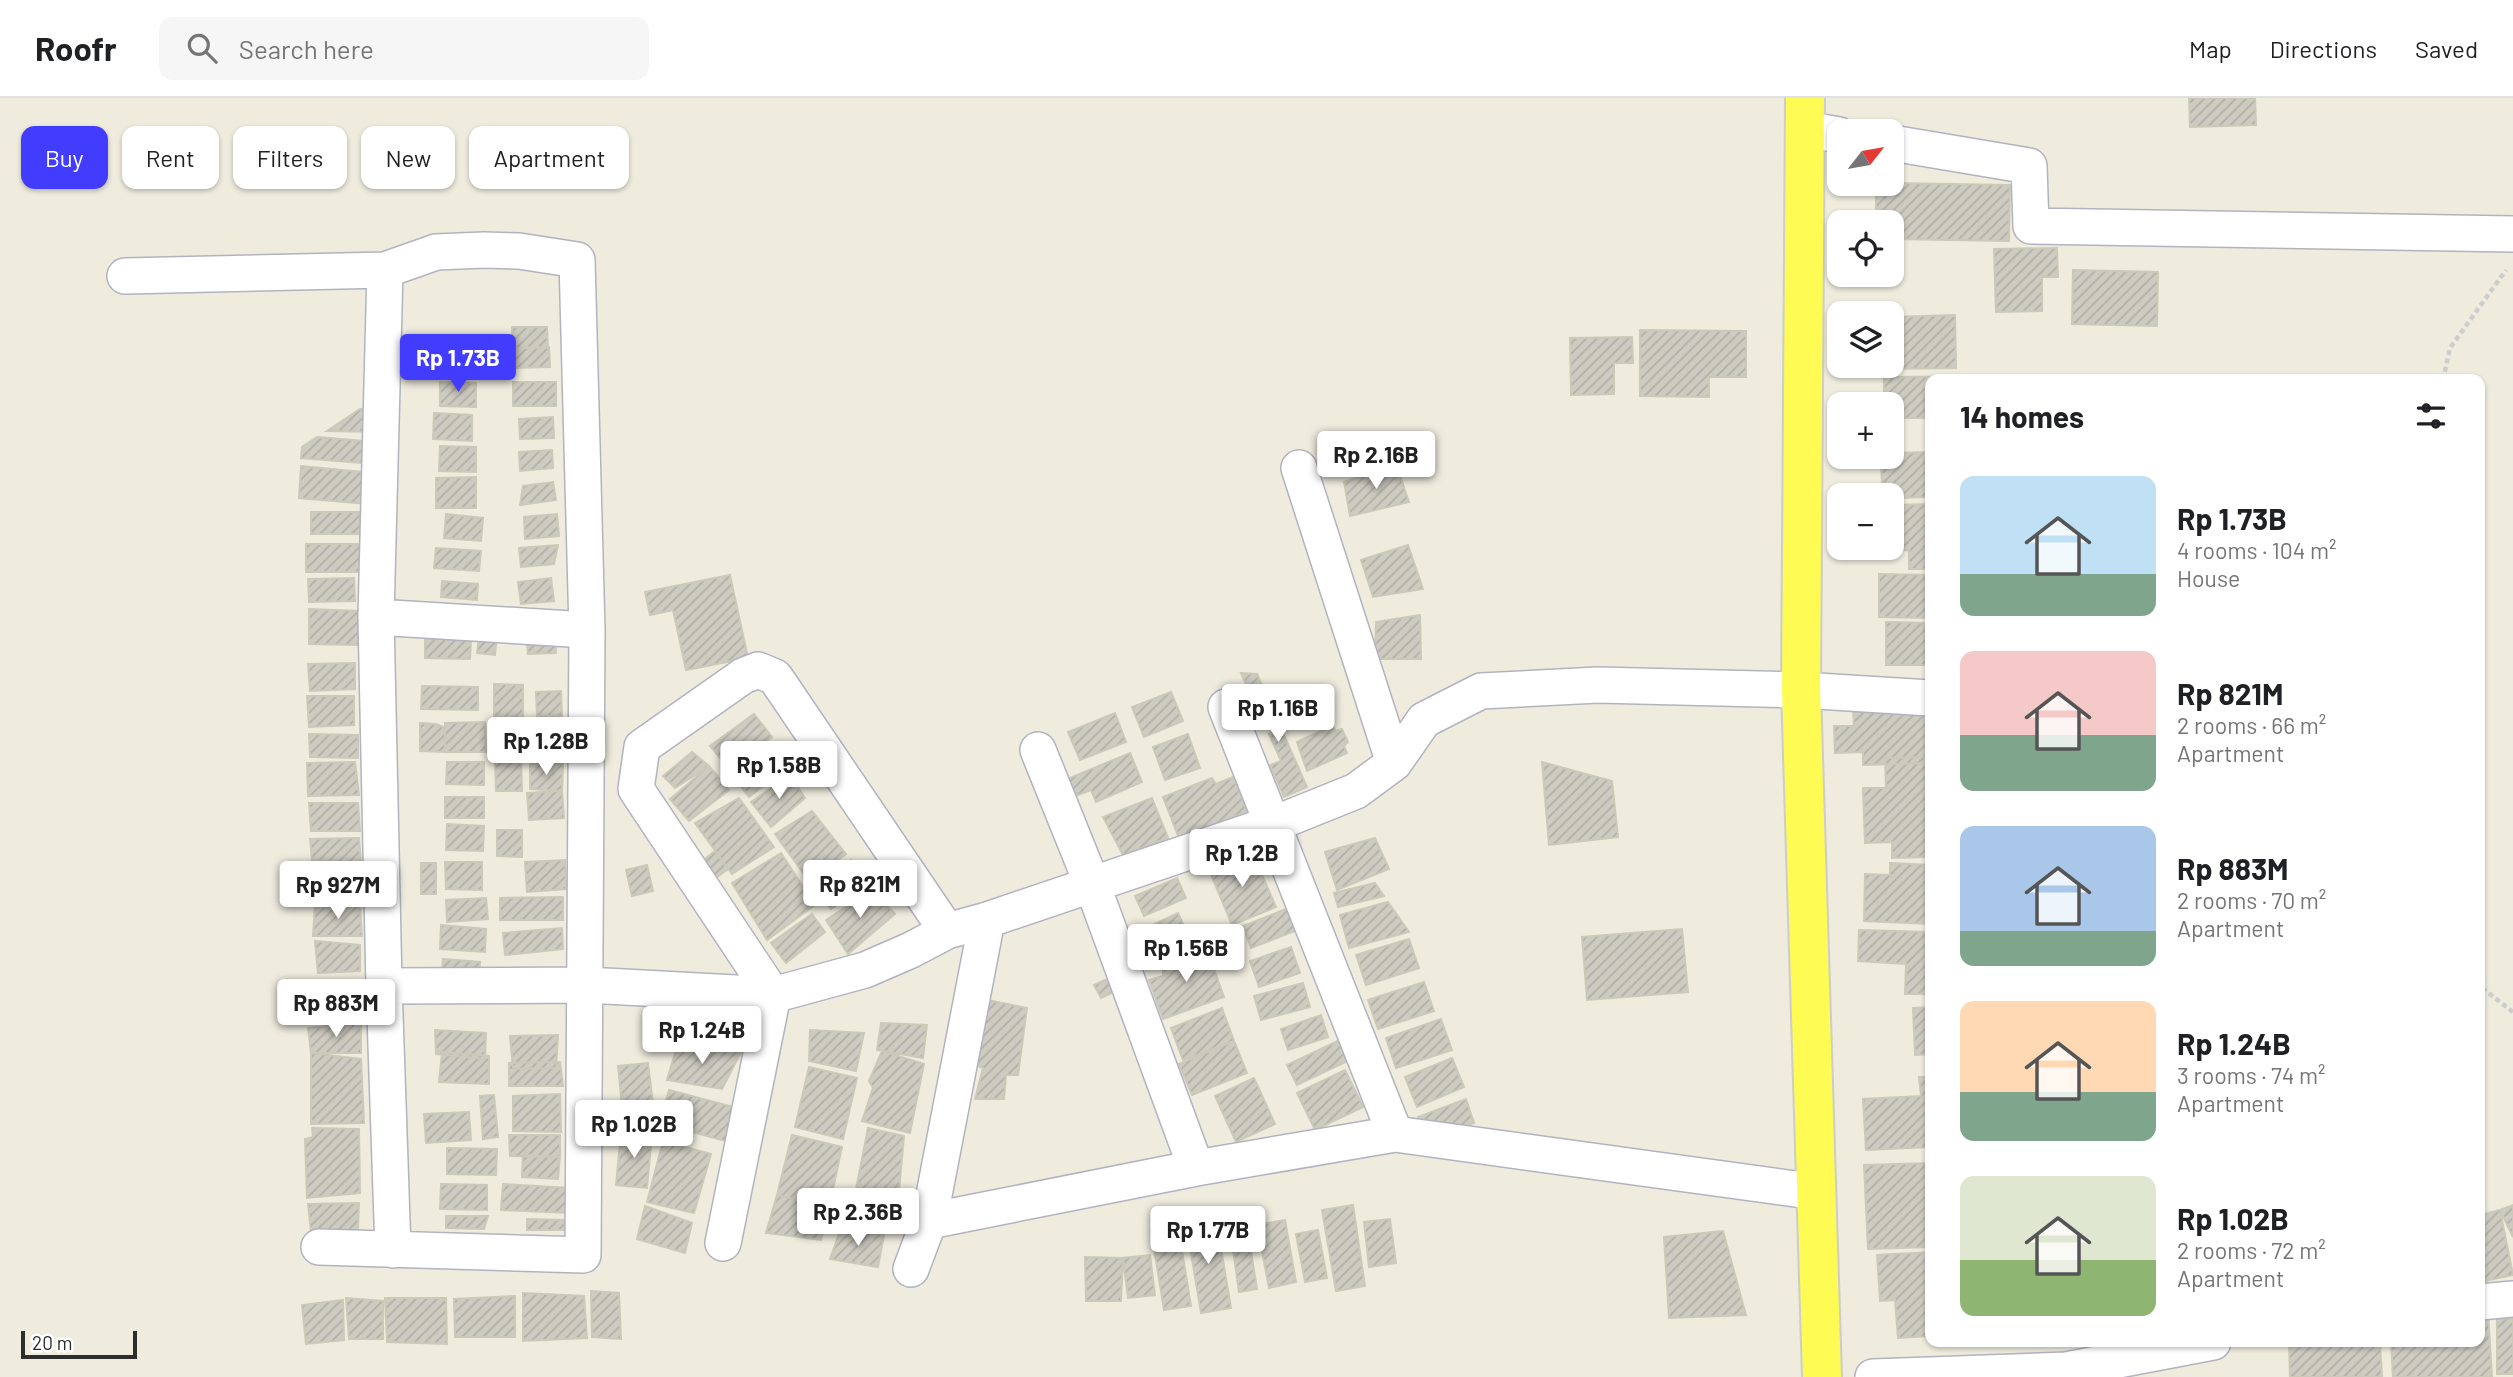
<!DOCTYPE html>
<meta charset="utf-8">
<style>
body{margin:0;font-family:Barlow,sans-serif;background:#f6f6f6;color:#202124;height:100vh;display:flex;flex-direction:column;font-size:26px;white-space:nowrap}
*{box-sizing:border-box;margin:0}
p{font-size:23px;color:#757577}
.icon{flex:none;width:38px;height:38px;fill:none;stroke:currentColor;stroke-width:2;stroke-linecap:round;stroke-linejoin:round}
.map{position:relative;flex:1;overflow:hidden}
.details{position:absolute;left:1925px;top:276px;width:560px;height:973px;display:flex;flex-direction:column;background:#fff;border-radius:14px;box-shadow:0 2px 5px #0004}
.details>*{flex:none}
.hud{position:absolute;left:21px;top:28px;width:665px;height:63px;display:flex;gap:14px}
.needle{width:46px;rotate:59deg}
.buttons{position:absolute;left:1827px;top:21px;display:grid;gap:14px}
.buttons a{display:grid;place-items:center;width:77px;height:77px;border-radius:14px;background:#fff;box-shadow:0 2px 5px #0004;font-size:35px}
.scale{position:absolute;left:21px;bottom:18px;width:116px;box-sizing:border-box;padding-left:7px;border:4px solid #2d2d2d;border-top:0;font-size:19px;line-height:24px;white-space:nowrap;color:#2d2d2d;-webkit-text-stroke:5px #fff;paint-order:stroke}
.price{position:absolute;translate:-50% -60px;padding:0 16px;border-radius:7px;background:#fff;color:#222;font-size:23px;line-height:46px;filter:drop-shadow(0 2px 4px #0008)}
.price::after{content:'';position:absolute;left:50%;top:42px;width:21px;height:16px;margin-left:-10px;background:inherit;clip-path:polygon(0 0,100% 0,50% 100%)}
.price.current{background:#423cff;color:#fff}
ul{padding:0;list-style:none}
li{display:flex;align-items:center;gap:21px;height:175px;padding:0 35px}
li span{display:grid;place-items:center;flex:none;width:196px;height:140px;border-radius:14px;color:#555}
li>.icon{margin-inline-start:auto}
span .icon{width:84px;height:84px;fill:#fffc;stroke-width:1}
li b{font-size:30px}
h2{display:flex;justify-content:space-between;align-items:center;height:84px;padding:0 35px;font-size:30px}
.chip{padding:0 24px;border-radius:14px;background:#fff;box-shadow:0 2px 5px #0004;font-size:24px;line-height:63px}
.chip.current{background:#423cff;color:#fff}
header{display:flex;align-items:center;gap:42px;box-sizing:border-box;height:98px;padding:0 35px;background:#fff;border-bottom:2px solid #e0e0e0}
header strong{font-size:33px}
nav{display:flex;gap:38px;margin-inline-start:auto;font-size:24px}
.search{width:490px;height:63px;background:#f6f6f6;display:flex;align-items:center;gap:18px;box-sizing:border-box;padding:0 24px;border-radius:14px;color:#757577;font-size:26px}
.map>svg:first-child{display:block}
.building{fill:url(#building-hatch);stroke:#cbc9b7;stroke-width:2}
.lines{fill:none;stroke-linecap:round;stroke-linejoin:round}
.street-casing{stroke:#b3b2c1;stroke-width:38}
.primary-casing{stroke:#cdcdcd;stroke-width:42}
.path{stroke:#cdcdcd;stroke-width:4.5;stroke-dasharray:5 3.5;stroke-linecap:butt}
.street{stroke:#fff;stroke-width:35}
.primary{stroke:#fefb55;stroke-width:38}
</style>
<header>
<strong>Roofr</strong>
<div class="search"><svg class="icon" aria-label="search" viewBox="0 0 24 24"><circle cx="10" cy="10" r="6"/><path d="M15 15l6 6"/></svg>Search here</div>
<nav><a>Map</a><a>Directions</a><a>Saved</a></nav>
</header>
<div class="map">
<svg width="2513" height="1279" viewBox="0 0 2513 1279">
<defs>
<pattern id="building-hatch" width="6" height="6" patternUnits="userSpaceOnUse" patternTransform="scale(1.75)"><rect width="6" height="6" fill="#cecbc1"/><path d="M-1 1l2-2M0 6l6-6M5 7l2-2" fill="none" stroke="#b1afa6"/></pattern>
</defs>
<rect width="100%" height="100%" fill="#efecde"/>
<path class="building" d="M2189,0H2255L2256,27L2190,29Z
M1892,85L2010,87L2009,143L1892,141V124H1876V86Z
M2057,150L2058,179H2042V213L1996,214L1994,151Z
M2073,172L2158,174L2157,228L2072,226Z
M1955,217L1956,270L1880,271V268H1892V219Z
M512,229H547L548,250H513Z
M1640,232L1746,233V279H1709V299L1640,298Z
M1632,239L1633,265H1614V296L1571,297L1570,240Z
M549,249L550,269L510,270V250Z
M459,254L480,255L479,275L438,273L443,264Z
M2019,278V282H1930V320H1892V306H1884V279Z
M440,284L476,285V309L440,308Z
M513,284H556V308H513Z
M360,311H379V334L327,333Z
M434,315L472,317V343L433,341Z
M553,319L554,340L520,341L519,321Z
M317,339L388,345L386,367L301,360L302,349Z
M440,348L476,349V374L439,373Z
M552,352L553,370L520,373L519,354Z
M1930,354V399L1892,400L1889,390H1882L1881,359H1892V355Z
M1396,366L1409,404L1350,418L1344,384Z
M301,368L382,376L379,407L299,400Z
M476,379V410H436V380Z
M553,384L556,402L520,407L523,388Z
M1930,406V471H1909V452L1869,453V450H1892V407Z
M311,414H360L361,436H311Z
M446,416L483,420L481,443L444,440Z
M557,416L559,438L525,441L524,419Z
M306,446H361V474H306Z
M558,447L554,466L521,469L519,450Z
M1408,447L1423,491L1373,499L1361,462Z
M436,450L481,453L479,473L434,470Z
M1879,476L1930,477V520L1879,519Z
M730,477L748,560L686,572L673,512L650,517L645,494Z
M354,480L355,503L309,504L308,481Z
M551,480L554,503L521,506L518,484Z
M442,483L478,486L477,502L441,499Z
M309,511L359,513V547L309,546Z
M1420,517L1421,561H1375L1376,524Z
M1886,524L1930,525V567H1886Z
M480,534L497,536L495,557L477,555Z
M526,538H555L556,555L528,556Z
M425,539L471,542L470,561L425,560Z
M355,565V591L310,593L308,566Z
M1241,575L1257,576L1307,689L1284,699L1270,667L1281,663L1269,636L1279,632L1265,602L1255,607Z
M494,586L523,587V620L494,619Z
M422,588L478,589V612L421,611Z
M561,593L562,618H537L536,594Z
M1171,594L1183,623L1144,639L1132,609Z
M307,598H354V627L309,629Z
M1930,608V665L1863,667V654L1835,655L1834,628H1854L1853,611Z
M1115,615L1126,644L1080,662L1068,634Z
M754,616L772,639L729,670L710,648Z
M485,624L486,654H445V625Z
M420,625L436,626L445,630V654L420,653Z
M1333,627L1335,633L1342,631L1348,644L1344,648L1347,655L1307,673L1297,644Z
M569,628L563,646L534,651L532,633Z
M309,636L358,637V660L310,659Z
M1188,636L1200,670L1165,682L1153,649Z
M771,649L785,671L749,699L732,677Z
M692,654L709,668L675,690L663,678Z
M1130,655L1142,684L1096,704L1091,692L1073,699L1065,682Z
M1930,659V759L1892,760V744L1865,745L1863,690H1886L1885,660Z
M495,661H521L522,693H496Z
M355,664L359,697L308,698L307,665Z
M447,664H484V687L446,686Z
M1542,664L1612,683L1618,739L1549,747Z
M530,666H563L562,693L530,691Z
M709,668L729,692L689,723L670,701Z
M790,677L805,700L771,729L751,704Z
M1233,679L1247,713L1180,743L1163,699L1212,680L1216,686Z
M562,693L564,720L529,722L527,695Z
M445,699H484V720H445Z
M739,700L774,749L732,776L695,725Z
M1152,700L1168,740L1123,757L1103,719Z
M309,705H358L360,733H311Z
M812,713L846,756L809,783L775,736Z
M447,726L484,728L483,753L446,752Z
M497,732H522V759L497,758Z
M359,740L361,766L312,762L310,741Z
M1375,740L1389,771L1337,792L1325,754Z
M715,753L728,771L709,785L696,768Z
M1252,754L1276,809L1232,827L1209,772Z
M781,755L815,807L767,842L732,785Z
M565,762L566,791L527,794L525,764Z
M851,762L869,785L831,811L812,788Z
M445,764H482V792L446,791Z
M421,765H436V796H421Z
M1890,765L1930,767V826L1864,823L1865,776L1890,777Z
M647,767L653,793L632,798L626,772Z
M311,768L357,771L358,800L313,801Z
M1177,780L1186,800L1144,818L1135,798Z
M1375,785L1384,798L1338,809L1334,795Z
M872,792L895,816L848,856L826,822Z
M563,799V822H500V800Z
M486,800L488,821L447,824L446,802Z
M1388,804L1409,834L1349,850L1340,817Z
M315,807H360L362,838H313Z
M1291,809L1300,831L1251,850L1243,828Z
M1178,815L1191,843L1140,866L1127,839Z
M812,816L825,834L786,865L771,845Z
M441,827L486,831L485,854L440,851Z
M562,830L563,851L505,857L503,835Z
M1682,831L1688,894L1587,902L1582,839Z
M1859,832L1929,834L1927,896H1905L1906,866L1858,863Z
M1409,841L1419,870L1366,887L1356,857Z
M315,843L360,847V873L318,875Z
M1206,849L1224,899L1163,921L1149,882L1163,878V864Z
M1291,849L1300,875L1259,889L1250,863Z
M443,861L480,864L478,886L441,882Z
M1109,880L1114,894L1101,900L1094,887Z
M1424,884L1434,913L1378,931L1368,902Z
M1303,885L1310,909L1261,922L1254,898Z
M978,900L1027,910L1018,977H1006L1004,1001H975L983,970L968,965Z
M1930,909V956L1915,957L1913,910Z
M1222,910L1234,943L1183,962L1171,930Z
M1321,917L1328,939L1288,952L1281,931Z
M1441,921L1452,952L1396,970L1386,940Z
M361,925V955H311L308,930Z
M881,925L927,927L923,960L877,952Z
M435,932L486,935L485,961L436,956Z
M810,932L864,935L856,973L809,963Z
M558,937L556,970L513,971L510,938Z
M1346,939L1356,959L1297,987L1287,967Z
M1234,943L1247,975L1192,997L1179,966Z
M678,945L741,954L722,991L667,982Z
M882,953L924,966L910,1035L862,1023L873,990L869,983Z
M442,954L489,958V986L439,984Z
M311,955L361,961L364,1025L311,1026Z
M1452,960L1464,989L1417,1009L1405,979Z
M560,964L563,988H509V965Z
M648,965L653,1005L622,1008L618,968Z
M809,969L857,980L843,1041L795,1029Z
M1345,972L1363,1009L1315,1032L1297,995Z
M1919,979H1930V1049L1866,1052L1863,1001L1921,998Z
M1254,980L1275,1026L1236,1044L1215,998Z
M669,992L737,1010L729,1044L660,1025Z
M560,996L561,1034L513,1033V998Z
M494,997L498,1039L483,1041L480,998Z
M1466,1001L1474,1025L1427,1042L1418,1019Z
M469,1014L471,1042L426,1045L424,1016Z
M312,1030L359,1031L360,1095L307,1100L305,1041L313,1039Z
M868,1030L904,1038L898,1104L856,1091Z
M621,1034L652,1037L647,1090L616,1087Z
M509,1037H560V1059L510,1058Z
M792,1037L842,1049L829,1110L777,1097Z
M663,1043L711,1056L694,1115L647,1104Z
M447,1050L497,1051L496,1077L447,1076Z
M523,1057L560,1059L558,1081L522,1079Z
M1930,1065V1149L1868,1151L1864,1067Z
M441,1086L487,1087V1112L440,1111Z
M503,1086L569,1090L568,1115L501,1112Z
M777,1097L829,1110L821,1142L766,1135Z
M853,1098L886,1105L883,1131L849,1124Z
M359,1105L358,1132L311,1134L308,1106Z
M1353,1107L1365,1188L1336,1193L1322,1112Z
M2513,1107V1139L2500,1112Z
M645,1108L692,1125L685,1155L637,1141Z
M2500,1112L2513,1177L2480,1184V1117Z
M446,1118H488L484,1131L446,1130Z
M1216,1120L1231,1210L1201,1215L1186,1125Z
M527,1121L565,1122L564,1132H527Z
M1390,1121L1396,1165L1369,1169L1364,1124Z
M1285,1122L1296,1184L1269,1190L1257,1127Z
M1178,1128L1191,1208L1164,1212L1151,1132Z
M1247,1128L1257,1191L1239,1194L1230,1130Z
M841,1130L884,1137L878,1169L830,1161Z
M1318,1132L1327,1180L1305,1184L1296,1136Z
M1723,1133L1746,1217L1669,1220L1664,1139Z
M1930,1154V1238L1898,1240L1895,1202L1880,1203L1877,1157Z
M1150,1157L1155,1197L1128,1200L1123,1160Z
M1085,1159L1123,1160L1121,1203H1086Z
M591,1193L619,1195L621,1241L592,1239Z
M523,1195L584,1198L587,1240L523,1243Z
M515,1198V1239H455L454,1201Z
M346,1200L383,1203V1241H349Z
M385,1200H446L447,1246L387,1244Z
M343,1202L344,1242L306,1246L302,1207Z
M2488,1213L2492,1279H2393L2391,1244H2480V1214Z
M2513,1220V1276H2497V1221Z
M2289,1244H2380L2382,1279H2290Z"/>
<g class="lines">
<g class="street-casing">
<path id="street" d="M1805,31L1839,37
M1892,45L2029,68L2031,128L2513,136
M385,172L376,519L384,888L587,887L773,897L865,872L911,852L947,833L987,822L1289,720L1356,693L1394,665L1424,622L1481,593L1598,587L1801,592L1930,600
M125,178L385,172L436,154L484,152L519,153L577,162L587,532L583,1157L319,1149
M1299,370L1394,665
M376,519L587,532
M1038,652L1092,786L1196,1070
M384,888L393,1152
M1395,1036L1817,1094
M929,1123L1196,1070L1395,1036L1226,609
M723,1145L773,897L636,691L642,649L743,578L758,572L775,579L947,833
M911,1171L929,1123L987,822
M2480,1204L2513,1201
M1873,1279L2066,1272L2213,1244"/>
</g>
<g class="primary-casing">
<path id="primary" d="M1805,0L1801,592L1822,1279"/>
</g>
<path class="path" d="M2443,282L2450,250L2506,172
M2480,882L2482,890L2513,914"/>
<use href="#street" class="street"/>
<use href="#primary" class="primary"/>
</g>
</svg>
<div class="buttons">
<a><svg class="needle" viewBox="-14 -14 28 28"><path d="M0-13l5 13h-10z" fill="#e53935"/><path d="M0 13l5-13h-10z" fill="#757577"/></svg></a>
<a><svg class="icon" aria-label="locate" viewBox="0 0 24 24"><circle cx="12" cy="12" r="6"/><path d="M12 2v4M12 18v4M2 12h4M18 12h4"/></svg></a>
<a><svg class="icon" aria-label="layers" viewBox="0 0 24 24"><path d="M12 4l9 5-9 5-9-5zM3 14l9 5 9-5"/></svg></a>
<a>+</a>
<a>−</a>
</div>
<div class="scale">20 m</div>
<b class="price current" style="left:458px;top:296px">Rp 1.73B</b>
<b class="price" style="left:1376px;top:393px">Rp 2.16B</b>
<b class="price" style="left:1278px;top:646px">Rp 1.16B</b>
<b class="price" style="left:546px;top:679px">Rp 1.28B</b>
<b class="price" style="left:779px;top:703px">Rp 1.58B</b>
<b class="price" style="left:1242px;top:791px">Rp 1.2B</b>
<b class="price" style="left:860px;top:822px">Rp 821M</b>
<b class="price" style="left:338px;top:823px">Rp 927M</b>
<b class="price" style="left:1186px;top:886px">Rp 1.56B</b>
<b class="price" style="left:336px;top:941px">Rp 883M</b>
<b class="price" style="left:702px;top:968px">Rp 1.24B</b>
<b class="price" style="left:634px;top:1062px">Rp 1.02B</b>
<b class="price" style="left:858px;top:1150px">Rp 2.36B</b>
<b class="price" style="left:1208px;top:1168px">Rp 1.77B</b>
<div class="hud">
<a class="chip current">Buy</a>
<a class="chip">Rent</a>
<a class="chip">Filters</a>
<a class="chip">New</a>
<a class="chip">Apartment</a>
</div>
<section class="details">
<h2>14 homes<svg class="icon" aria-label="filters" viewBox="0 0 24 24"><path d="M4 7h16M4 17h16"/><circle cx="9" cy="7" r="2"/><circle cx="15" cy="17" r="2"/></svg></h2>
<ul>
<li><span style="background:linear-gradient(#bfe0f5 70%,#7fa58c 0)"><svg class="icon" aria-label="home" viewBox="0 0 24 24"><path d="M3 11l9-7 9 7M6 9v11h12V9"/></svg></span><div><b>Rp 1.73B</b><p>4 rooms · 104 m²</p><p>House</p></div></li>
<li><span style="background:linear-gradient(#f6c9c9 60%,#7fa58c 0)"><svg class="icon" aria-label="home" viewBox="0 0 24 24"><path d="M3 11l9-7 9 7M6 9v11h12V9"/></svg></span><div><b>Rp 821M</b><p>2 rooms · 66 m²</p><p>Apartment</p></div></li>
<li><span style="background:linear-gradient(#a9c7e8 75%,#7fa58c 0)"><svg class="icon" aria-label="home" viewBox="0 0 24 24"><path d="M3 11l9-7 9 7M6 9v11h12V9"/></svg></span><div><b>Rp 883M</b><p>2 rooms · 70 m²</p><p>Apartment</p></div></li>
<li><span style="background:linear-gradient(#ffd9b3 65%,#7fa58c 0)"><svg class="icon" aria-label="home" viewBox="0 0 24 24"><path d="M3 11l9-7 9 7M6 9v11h12V9"/></svg></span><div><b>Rp 1.24B</b><p>3 rooms · 74 m²</p><p>Apartment</p></div></li>
<li><span style="background:linear-gradient(#dfe7d0 60%,#8fb573 0)"><svg class="icon" aria-label="home" viewBox="0 0 24 24"><path d="M3 11l9-7 9 7M6 9v11h12V9"/></svg></span><div><b>Rp 1.02B</b><p>2 rooms · 72 m²</p><p>Apartment</p></div></li>
</ul>
</section>
</div>
